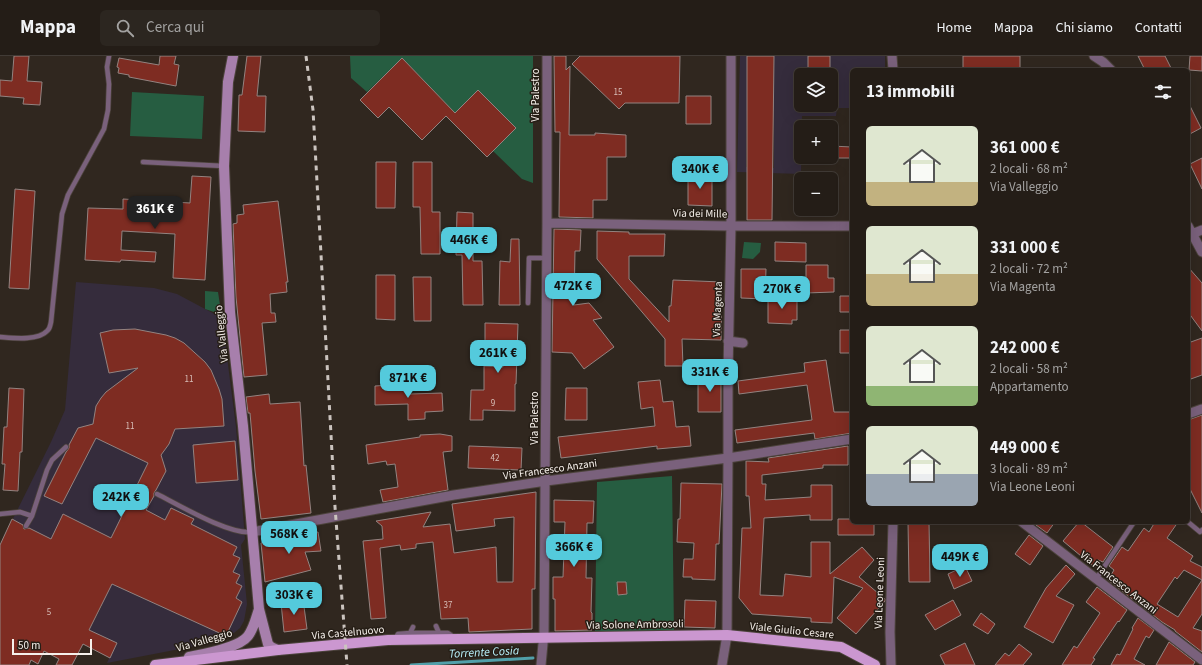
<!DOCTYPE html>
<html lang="it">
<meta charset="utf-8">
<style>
body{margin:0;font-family:"Source Sans 3",sans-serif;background:#2c2620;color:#f1f3f6;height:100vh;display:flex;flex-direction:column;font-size:15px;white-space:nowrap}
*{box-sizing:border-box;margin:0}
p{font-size:13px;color:#a3a2a1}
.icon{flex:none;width:22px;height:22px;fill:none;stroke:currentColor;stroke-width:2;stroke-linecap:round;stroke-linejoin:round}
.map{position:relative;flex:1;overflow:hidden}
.drawer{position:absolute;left:850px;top:12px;width:340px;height:456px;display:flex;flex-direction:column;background:#241d17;border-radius:6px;box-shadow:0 4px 16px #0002,0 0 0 1px #413b36}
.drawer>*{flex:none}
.controls{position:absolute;left:794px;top:12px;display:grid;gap:8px}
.controls a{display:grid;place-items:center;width:44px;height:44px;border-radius:6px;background:#241d17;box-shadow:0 4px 16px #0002,0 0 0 1px #413b36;font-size:20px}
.scale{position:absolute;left:12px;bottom:10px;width:80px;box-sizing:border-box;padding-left:4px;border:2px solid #f6f0eb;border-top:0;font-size:11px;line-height:14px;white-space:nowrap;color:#f6f0eb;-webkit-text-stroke:3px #261e16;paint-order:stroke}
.price{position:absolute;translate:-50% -34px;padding:0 9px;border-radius:8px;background:#54cadc;color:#111;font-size:13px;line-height:26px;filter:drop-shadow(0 1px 2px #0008)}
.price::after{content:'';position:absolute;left:50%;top:24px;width:12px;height:9px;margin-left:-6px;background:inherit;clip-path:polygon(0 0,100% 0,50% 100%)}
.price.current{background:#222;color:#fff}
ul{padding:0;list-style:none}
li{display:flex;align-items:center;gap:12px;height:100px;padding:0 16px}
li span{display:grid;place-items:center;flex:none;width:112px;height:80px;border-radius:6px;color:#555}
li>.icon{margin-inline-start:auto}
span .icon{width:48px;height:48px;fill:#fffc;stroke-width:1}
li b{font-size:17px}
h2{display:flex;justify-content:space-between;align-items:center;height:48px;padding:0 16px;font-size:17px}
header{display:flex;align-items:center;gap:24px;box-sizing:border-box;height:56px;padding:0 20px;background:#241d17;border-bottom:1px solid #413b36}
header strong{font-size:19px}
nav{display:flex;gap:22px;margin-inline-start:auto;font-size:14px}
.search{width:280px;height:36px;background:#2c2620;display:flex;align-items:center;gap:10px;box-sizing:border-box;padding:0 14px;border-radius:6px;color:#a3a2a1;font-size:15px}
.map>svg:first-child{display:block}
.education{fill:#352c3c;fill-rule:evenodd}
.green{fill:#265d41}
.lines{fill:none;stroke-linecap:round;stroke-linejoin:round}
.stream{stroke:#51a0aa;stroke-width:3}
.building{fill:#7e2c22;stroke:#938380}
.lane-casing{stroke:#4c433c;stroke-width:6}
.street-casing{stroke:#4c433c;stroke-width:11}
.secondary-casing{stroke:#4c433c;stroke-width:12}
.primary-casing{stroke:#4c433c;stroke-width:12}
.lane{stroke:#7a617c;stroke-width:4.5}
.street{stroke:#7a617c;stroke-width:9}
.secondary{stroke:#a77fac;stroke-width:10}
.primary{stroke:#cb97d0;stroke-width:10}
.rail{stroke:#cbc4bf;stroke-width:3;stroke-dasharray:5 5;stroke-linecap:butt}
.labels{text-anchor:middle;stroke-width:3;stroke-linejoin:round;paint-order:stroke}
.number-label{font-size:9px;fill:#d8bfb9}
.street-label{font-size:11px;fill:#f6f0eb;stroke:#261e16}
.water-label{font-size:12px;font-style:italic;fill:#b8f0fa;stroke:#261e16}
</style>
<header>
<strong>Mappa</strong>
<div class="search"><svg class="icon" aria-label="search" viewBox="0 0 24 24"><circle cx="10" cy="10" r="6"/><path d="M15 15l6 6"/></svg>Cerca qui</div>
<nav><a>Home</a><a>Mappa</a><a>Chi siamo</a><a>Contatti</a></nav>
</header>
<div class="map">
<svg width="1202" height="609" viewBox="0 0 1202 609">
<rect width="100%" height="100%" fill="#30271f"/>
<path class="education" d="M740,0H747V46H774V0H885V14H852V52H837L836,60H802L801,118L737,116ZM808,12H830L831,49H801V19H808ZM747,55H774V112L746,111Z
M76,226L154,232L177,238L222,262L236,371L245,483L241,489L247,548L244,565L240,572L229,581L221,585L185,592L107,607L116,587L89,574L102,550L0,498V489L51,386L65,354Z"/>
<path class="green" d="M350,0H533V127L522,123L493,95L516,72L478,34L455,57L402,2L367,36L351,22Z
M132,36L204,40L202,83L130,80Z
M744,186L761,187L760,196L753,203L742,202Z
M205,235L218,236L220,249L218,255L214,256L205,253Z
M672,420L674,575L595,576L597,426Z"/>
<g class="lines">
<path class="stream" d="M411,609L533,602"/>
</g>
<path class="building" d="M14,0H29L27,25L42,26L40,49L23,48L24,42L0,40V24L12,25Z
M160,0H176L174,8L179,9L176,30L129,21V19L118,17L119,12L117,11L119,2L159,9Z
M247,0H261L257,40H266L265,76L238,75L239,39H242Z
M554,0H566V14L570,10L569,79H595V77L626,79V101H607V144H593V162L559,161L560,76H555Z
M580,0H680L679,47H625L619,53L572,8Z
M747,0H774L772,164H747Z
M808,0H830V19H808Z
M963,0H1020V14H963Z
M1138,0H1165L1172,14H1145Z
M1190,0H1202V15L1189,14Z
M402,2L455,57L478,34L516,72L487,101L446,60L422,84L389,51L378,62L360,44Z
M686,40H711V68H686Z
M1188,46L1201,72L1188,79Z
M831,90L852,91V102H831Z
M1202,102V133L1190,108Z
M376,106H396L395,152H376Z
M413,106H432V156H440V198H421L420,151H413Z
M688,117L712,118V150L688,149Z
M192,120L211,121L205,224L173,222L175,178L122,175L121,194L156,196L155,206L121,204L120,206L85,204L88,152L123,153V143L190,147Z
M15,133L35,135L29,233L9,232Z
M278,145L288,226H286L287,236L270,238L271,257H275L276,266L262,267L267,319L244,321L236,241L233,168L237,167V159L244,158L243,149Z
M457,156L473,157V205H482L483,249H463L462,199H456Z
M554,173L581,174L580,195H575L574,249L589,247L602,262L593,264L614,291L584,313L572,297L552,296Z
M597,175L629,176V178H665L664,200H629V223L669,266V250H671L673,224L722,226L721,284L682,283L683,310H665V283L597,203Z
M511,183H519L520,249H499L500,205L510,206Z
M775,186L806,187V206L775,205Z
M806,209H828V222H834V236L806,237Z
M1188,211L1202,227V275L1188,256Z
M741,213H766L765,243L741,242Z
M376,219H395V264L376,263Z
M413,221H431V265H414Z
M840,240H852V256H840Z
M768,242H797V264H792V268L768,267Z
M485,267L518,268L516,328H515V355L483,354V364H470L471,334H484V310L503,311L504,287L485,286Z
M135,273L166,279L175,282L184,287L205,306L211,314L219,333L222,343L224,370L175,373L169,388L161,399L166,415L156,434L154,437V440L146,454L165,464L171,452L194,463L191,468L237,491L233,499L240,502L233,516L240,519L236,527L242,530L236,542L242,546L226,580L112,528L89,574L117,587L110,602L83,588L72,609H56L59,603L44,595L38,608L31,604L29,609H0V489L12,463L23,469L24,473L29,472L51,483L63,458L111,482L148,407L96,382L62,448L44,440L66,396L69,392V389L78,372L93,368L96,350L101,342L106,336L138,312L109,317L100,277L113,274Z
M840,274H852V297H840Z
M1202,282V319L1188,324V287Z
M826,304L834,356H852V377L815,383L814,377L737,387L735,374L812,364L807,329L739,338L738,325L805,316L804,307Z
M698,318H721V356H698Z
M409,322L410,338L442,337L443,355L425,356V363L408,364V348L375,349V330L389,329V323Z
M660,324L663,346L673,345L676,371L689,370L691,390L657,393V390L561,402L558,381L655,370L653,351L641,353L638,326Z
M9,332L24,333L22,396H20L18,435L3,434L5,408H2L4,371H7Z
M566,332H587V364H565Z
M269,338L270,348L300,346L304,410L306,409L311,457L261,463L255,415L250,357H248L246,341Z
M1202,359V457L1188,429V364Z
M440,378L452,380V395L443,396L448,434L383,446L380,434L398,431L395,408L387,409L386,405L368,408L366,389L420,381V379Z
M235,385L238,424L196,427L193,389Z
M469,390L522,392L521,414L468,412Z
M848,390V409H823V412L762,419V428H766L765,444L811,441V429H832V464H810V459L764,462L760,539L783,540L785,518L811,521V486H830V518L862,491L874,504L859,521L885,543V545L856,578L837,562L863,532L834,521L832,567L811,566V562L752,558L739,542L742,472H751L749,440H746V405L769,406L768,402Z
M681,427L722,428L719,488H716L715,524L692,523V521H683L684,503H693L694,487L677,486L678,463H680Z
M536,436L535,533H532V573L469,576L468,562L441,563L433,486L416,488V492L401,494L400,489L380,492L386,562L371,563L363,485L383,483L382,470L376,465L431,456L423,471L450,468L454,497L496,491L497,526H513L514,461L494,463L495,470L456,475L452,448Z
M554,444L594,445L593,467H587L586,522H592L591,556L592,557V574L555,575V543H553V521H563L565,466H554Z
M838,463H852V466H874V479H838Z
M908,466H929L930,526H909Z
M1038,466H1055L1047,477L1036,469Z
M1079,466H1081L1113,491L1103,506L1098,504L1093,510L1063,485Z
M1155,466H1178L1167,482L1193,500L1190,505L1202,511V524L1184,514L1177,523L1175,521L1157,548L1178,561L1202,524V558L1193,572L1202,575V596L1175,575V574L1162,566L1108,524L1114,514L1109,510L1122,491L1128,495L1144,472L1149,476Z
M318,476L321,495L305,496L311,514L265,526L261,487L298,477Z
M1029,479L1043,490L1030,509L1015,498Z
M1066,509L1075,518L1056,540L1074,549L1053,587L1024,571L1046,532Z
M965,510L972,525L954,533L948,518Z
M617,526H626L627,538L618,539Z
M1097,531L1127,554L1119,566L1118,565L1093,602L1095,603L1091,609H1062L1074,590L1077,592L1100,557L1086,546Z
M303,543L307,573L284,576L281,547Z
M685,544L716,545L715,572L684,571Z
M953,544L961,559L935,574L925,559Z
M981,557L995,568L988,578L973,569Z
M1138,562L1154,574L1149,582L1146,580L1134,603L1145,609H1111L1117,598L1120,599L1133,573L1132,572Z
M1169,586L1195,606L1193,609H1156Z
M965,587L975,609H945L940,599Z
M1019,588L1032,598L1023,609H995L1005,597L1009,600Z"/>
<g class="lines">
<g class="lane-casing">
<path id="lane" d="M143,106L224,110
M528,247L529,202H546
M0,281C13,282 38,285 47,275C50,273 50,270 51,266L62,158L68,139L104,73L108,54L109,28L107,11L109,0
M157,438C179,449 229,479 252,476
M0,458L20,456L32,460L26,470
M32,460L47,414L52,404L66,391
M1188,466L1200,476L1202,474
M1096,523L1134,466
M436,570L439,577H448L454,581
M410,577H439
M395,583L398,578L410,577L413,571"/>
</g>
<g class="street-casing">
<path id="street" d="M892,0L893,14
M1094,0L1103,6L1111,14
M547,167L731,170H852
M1188,170L1202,196
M1188,178H1192L1202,174
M728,285L743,287
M1188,358L1202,353
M1022,466L1202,604
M252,476L454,439L546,425L728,402L852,383
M541,609L544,577L545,435L547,167V0
M722,609L727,579L728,402V316L731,170V0
M891,609L890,576L893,466"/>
</g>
<g class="secondary-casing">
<path id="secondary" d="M233,0L228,26L224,110L230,256L243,370L259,553L268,588L271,591L278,594
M189,601C204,598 239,592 248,580C254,572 256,562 259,553"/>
</g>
<g class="primary-casing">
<path id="primary" d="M155,609L278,594L388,584L727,579L841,591L875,609"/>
</g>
<use href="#lane" class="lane"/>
<use href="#street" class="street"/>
<use href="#secondary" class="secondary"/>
<use href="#primary" class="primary"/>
<path class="rail" d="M306,0L313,54L335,451L347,609"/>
</g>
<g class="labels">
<g class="number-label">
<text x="618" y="39">15</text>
<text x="189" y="326">11</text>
<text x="493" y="350">9</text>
<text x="130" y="373">11</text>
<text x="495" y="405">42</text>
<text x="448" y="552">37</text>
<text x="49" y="559">5</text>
</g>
<g class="street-label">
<text transform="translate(535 39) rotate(-90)" y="4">Via Palestro</text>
<text transform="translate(700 157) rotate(1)" y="4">Via dei Mille</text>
<text transform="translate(717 253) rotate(-88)" y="4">Via Magenta</text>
<text transform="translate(221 278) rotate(-96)" y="4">Via Valleggio</text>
<text transform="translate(534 362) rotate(-90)" y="4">Via Palestro</text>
<text transform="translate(550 413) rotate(-8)" y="4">Via Francesco Anzani</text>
<text transform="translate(1119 526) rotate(38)" y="4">Via Francesco Anzani</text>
<text transform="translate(879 537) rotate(-88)" y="4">Via Leone Leoni</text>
<text transform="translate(635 568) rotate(-1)" y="4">Via Solone Ambrosoli</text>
<text transform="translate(792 574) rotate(6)" y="4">Viale Giulio Cesare</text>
<text transform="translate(348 576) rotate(-5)" y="4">Via Castelnuovo</text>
<text transform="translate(204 584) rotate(-16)" y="4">Via Valleggio</text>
</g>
<g class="water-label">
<text transform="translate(484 596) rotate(-3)" y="4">Torrente Cosia</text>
</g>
</g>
</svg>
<div class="controls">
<a><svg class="icon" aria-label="layers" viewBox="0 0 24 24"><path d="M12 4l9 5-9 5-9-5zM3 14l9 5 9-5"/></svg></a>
<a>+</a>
<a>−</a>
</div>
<div class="scale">50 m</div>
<b class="price" style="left:700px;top:134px">340K €</b>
<b class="price current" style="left:155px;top:174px">361K €</b>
<b class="price" style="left:469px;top:205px">446K €</b>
<b class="price" style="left:573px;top:251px">472K €</b>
<b class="price" style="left:782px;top:254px">270K €</b>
<b class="price" style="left:498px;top:318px">261K €</b>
<b class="price" style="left:710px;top:337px">331K €</b>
<b class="price" style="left:408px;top:343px">871K €</b>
<b class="price" style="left:121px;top:462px">242K €</b>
<b class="price" style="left:289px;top:499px">568K €</b>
<b class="price" style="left:574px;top:512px">366K €</b>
<b class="price" style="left:960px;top:522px">449K €</b>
<b class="price" style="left:294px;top:560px">303K €</b>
<section class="drawer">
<h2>13 immobili<svg class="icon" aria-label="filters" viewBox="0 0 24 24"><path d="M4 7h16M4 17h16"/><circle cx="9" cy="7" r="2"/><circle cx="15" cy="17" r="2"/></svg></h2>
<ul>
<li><span style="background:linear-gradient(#dfe7d0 70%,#c2b280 0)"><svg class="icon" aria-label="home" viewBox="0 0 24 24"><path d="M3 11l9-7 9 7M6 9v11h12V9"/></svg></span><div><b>361 000 €</b><p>2 locali · 68 m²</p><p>Via Valleggio</p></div></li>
<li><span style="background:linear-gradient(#dfe7d0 60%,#c2b280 0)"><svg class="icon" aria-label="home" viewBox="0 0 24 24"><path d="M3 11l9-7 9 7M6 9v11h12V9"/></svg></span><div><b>331 000 €</b><p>2 locali · 72 m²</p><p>Via Magenta</p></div></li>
<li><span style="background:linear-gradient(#dfe7d0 75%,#8fb573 0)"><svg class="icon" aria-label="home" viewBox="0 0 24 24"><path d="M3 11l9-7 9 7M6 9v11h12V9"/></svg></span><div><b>242 000 €</b><p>2 locali · 58 m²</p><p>Appartamento</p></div></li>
<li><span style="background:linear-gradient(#dfe7d0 60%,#9aa5b1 0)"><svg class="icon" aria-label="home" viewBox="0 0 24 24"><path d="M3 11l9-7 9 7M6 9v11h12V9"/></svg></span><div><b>449 000 €</b><p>3 locali · 89 m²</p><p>Via Leone Leoni</p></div></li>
</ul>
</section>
</div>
